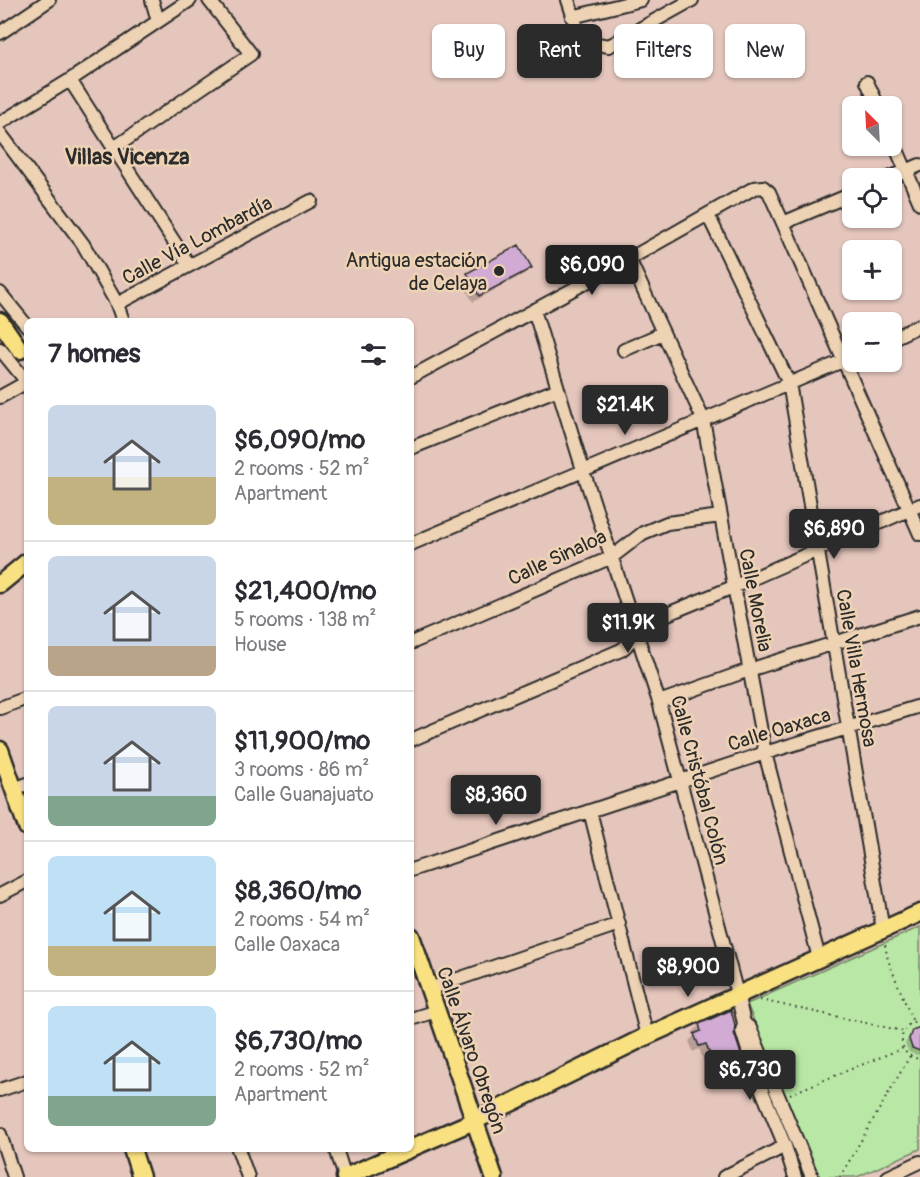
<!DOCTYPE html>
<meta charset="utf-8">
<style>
body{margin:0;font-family:Pangolin,sans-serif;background:#f7f7f7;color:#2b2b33;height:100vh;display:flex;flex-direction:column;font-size:22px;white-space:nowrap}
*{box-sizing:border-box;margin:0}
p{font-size:20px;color:#7c7c81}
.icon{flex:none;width:33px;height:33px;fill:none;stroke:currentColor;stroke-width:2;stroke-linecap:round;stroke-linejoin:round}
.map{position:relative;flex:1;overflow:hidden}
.side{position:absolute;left:24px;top:318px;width:390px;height:834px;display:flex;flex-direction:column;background:#fff;border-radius:9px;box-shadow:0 2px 4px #0004}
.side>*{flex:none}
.banner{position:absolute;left:432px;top:24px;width:398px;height:54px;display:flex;gap:12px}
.needle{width:39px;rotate:336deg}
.fabs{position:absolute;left:842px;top:96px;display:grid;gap:12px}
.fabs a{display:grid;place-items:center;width:60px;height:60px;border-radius:9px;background:#fff;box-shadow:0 2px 4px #0004;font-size:30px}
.price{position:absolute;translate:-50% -51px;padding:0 14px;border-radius:6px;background:#2b2b2b;color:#fff;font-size:20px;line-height:39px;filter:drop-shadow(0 2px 3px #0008)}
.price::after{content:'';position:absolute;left:50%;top:36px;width:18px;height:14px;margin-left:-9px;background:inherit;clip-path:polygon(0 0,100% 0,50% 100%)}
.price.current{background:#222;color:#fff}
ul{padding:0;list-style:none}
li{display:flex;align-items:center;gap:18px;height:150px;padding:0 24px}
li+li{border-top:2px solid #e1e1e2}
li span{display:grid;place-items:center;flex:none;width:168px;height:120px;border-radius:9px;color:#555}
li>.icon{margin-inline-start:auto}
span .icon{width:72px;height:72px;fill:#fffc;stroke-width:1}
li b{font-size:26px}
h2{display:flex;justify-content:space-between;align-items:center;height:72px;padding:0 24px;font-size:26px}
.chip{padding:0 21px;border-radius:9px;background:#fff;box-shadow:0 2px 4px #0004;font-size:21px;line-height:54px}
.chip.current{background:#2b2b2b;color:#fff}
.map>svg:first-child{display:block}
.green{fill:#b9e7a5;stroke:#728968;stroke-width:1.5}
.shadow{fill:#0003}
.building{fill:#d1abd3;stroke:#2b2b2b;stroke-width:1.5}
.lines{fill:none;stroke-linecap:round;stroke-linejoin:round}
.minor-casing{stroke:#2b2b2b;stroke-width:16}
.major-casing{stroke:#2b2b2b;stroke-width:21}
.path{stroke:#2b2b2b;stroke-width:2;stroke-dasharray:1.5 4.5;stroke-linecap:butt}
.minor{stroke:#edd2b4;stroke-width:12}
.major{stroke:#f9e181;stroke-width:16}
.poi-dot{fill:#2b2b2b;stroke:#edd2b4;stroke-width:2}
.labels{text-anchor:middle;stroke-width:5;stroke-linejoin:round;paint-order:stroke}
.street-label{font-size:20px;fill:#2b2b2b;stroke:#edd2b4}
.poi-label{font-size:20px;fill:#2b2b2b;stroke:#edd2b4;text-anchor:end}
.quarter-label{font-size:22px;font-weight:bold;fill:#2b2b2b;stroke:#edd2b4}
</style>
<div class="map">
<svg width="920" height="1177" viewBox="0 0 920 1177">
<rect width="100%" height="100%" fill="#e5c6bd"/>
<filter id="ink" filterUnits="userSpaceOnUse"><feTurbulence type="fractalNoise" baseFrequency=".0167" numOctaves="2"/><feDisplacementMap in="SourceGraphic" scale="12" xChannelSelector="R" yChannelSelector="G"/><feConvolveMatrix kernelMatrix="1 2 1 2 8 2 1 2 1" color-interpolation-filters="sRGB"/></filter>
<g filter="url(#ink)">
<path class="green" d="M920,927V1149L857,1177H819L747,1004Z"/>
<path class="shadow" d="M519,247L530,268L524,274L473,302L461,281L468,274Z
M699,1026L733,1034L740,1057L725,1071L710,1077L699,1049L693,1052L689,1041L695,1035L693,1032Z
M920,1029V1054L916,1055L909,1052L905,1044L909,1036Z"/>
<path class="building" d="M519,245L532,268L479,296L467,273Z
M731,1010L735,1025L734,1033L742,1057L732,1061L733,1065L716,1071L706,1044L699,1046L694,1034L701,1031L699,1024Z
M920,1027V1051L912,1048L909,1039L912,1030Z"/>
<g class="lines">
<g class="minor-casing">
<path id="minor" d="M152,0L158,21
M568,0L580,37L591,43L609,46L692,0
M572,17L641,0
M0,33L49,0
M70,80L189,265
M867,82L878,106
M0,123L70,80L190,0
M0,133L83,244L117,304L123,321
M891,136L920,203
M114,148L251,54L209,0
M889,178L920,165
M708,215L789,383L883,930
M783,223L852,194
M629,259L703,419L765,753L819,958
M0,293L27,326
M117,304L311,201
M534,310L583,470L659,702L737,994L744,1023L742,1031L756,1076L785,1146L795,1177
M891,339L920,325
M0,349L27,382
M624,350L663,333
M411,377L629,259L754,188L763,187L769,192L783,223L920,534
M0,397L27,382
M411,448L558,389
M411,544L852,357
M411,643L612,557L643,533L667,523L721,516
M659,702L749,670L920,616
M0,708L27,698
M411,740L621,650C632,643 633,633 643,624L733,587L920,505
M14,789L27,784
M590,811L647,1036
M411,870L765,753L920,706
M0,895L27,881
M429,989L619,924
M411,1019L436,1011
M744,1023L750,1028L812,1177
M0,1090L27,1081
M0,1134L14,1177
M238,1149L248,1177
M336,1149L345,1177
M724,1177L785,1146
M888,1177L920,1162"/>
</g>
<g class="major-casing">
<path id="major" d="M0,321L20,350
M0,584L27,562
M0,750L27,827
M411,936L494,1177
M411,1148L474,1121L647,1036L920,913
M132,1149L141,1177
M345,1177L410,1149"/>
</g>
<path class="path" d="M885,945L888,960L913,1022
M760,1000L903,1031
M920,1020C902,1023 897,1040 907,1054L920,1060
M790,1094L903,1048
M840,1177L910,1056"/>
<use href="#minor" class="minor"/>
<use href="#major" class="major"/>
</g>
</g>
<circle class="poi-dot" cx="499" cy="271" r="6"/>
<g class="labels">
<g class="street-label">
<text transform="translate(197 240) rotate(-28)" y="7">Calle Vía Lombardía</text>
<text transform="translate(557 557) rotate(-25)" y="7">Calle Sinaloa</text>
<text transform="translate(756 600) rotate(79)" y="7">Calle Morelia</text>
<text transform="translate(857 668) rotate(80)" y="7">Calle Villa Hermosa</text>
<text transform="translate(779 729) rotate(-17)" y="7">Calle Oaxaca</text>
<text transform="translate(700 780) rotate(75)" y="7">Calle Cristóbal Colón</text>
<text transform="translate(472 1050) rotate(71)" y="7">Calle Álvaro Obregón</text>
</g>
<g class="poi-label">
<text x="487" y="267">Antigua estación<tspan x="487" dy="23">de Celaya</tspan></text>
</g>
<g class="quarter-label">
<text x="127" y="164">Villas Vicenza</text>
</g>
</g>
</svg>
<div class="fabs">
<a><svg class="needle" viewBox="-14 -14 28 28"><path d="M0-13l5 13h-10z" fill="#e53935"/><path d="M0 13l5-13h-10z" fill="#7c7c81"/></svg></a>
<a><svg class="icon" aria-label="locate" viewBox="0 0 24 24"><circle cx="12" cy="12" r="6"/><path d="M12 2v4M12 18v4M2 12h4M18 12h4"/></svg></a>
<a>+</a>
<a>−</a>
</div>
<b class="price current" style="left:592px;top:296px">$6,090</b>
<b class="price" style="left:625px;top:436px">$21.4K</b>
<b class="price" style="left:834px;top:560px">$6,890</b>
<b class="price" style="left:628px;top:654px">$11.9K</b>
<b class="price" style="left:496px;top:826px">$8,360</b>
<b class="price" style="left:688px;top:998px">$8,900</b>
<b class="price" style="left:750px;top:1101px">$6,730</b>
<div class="banner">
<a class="chip">Buy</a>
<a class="chip current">Rent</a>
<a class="chip">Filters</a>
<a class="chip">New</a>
</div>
<section class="side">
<h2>7 homes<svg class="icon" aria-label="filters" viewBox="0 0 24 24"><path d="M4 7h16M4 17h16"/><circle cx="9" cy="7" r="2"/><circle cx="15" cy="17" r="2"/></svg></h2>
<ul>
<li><span style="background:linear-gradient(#c9d6e8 60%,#c2b280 0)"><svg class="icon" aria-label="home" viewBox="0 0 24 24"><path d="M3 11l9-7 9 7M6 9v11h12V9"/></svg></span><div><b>$6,090/mo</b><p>2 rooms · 52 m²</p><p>Apartment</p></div></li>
<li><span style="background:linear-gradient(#c9d6e8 75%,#b9a48a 0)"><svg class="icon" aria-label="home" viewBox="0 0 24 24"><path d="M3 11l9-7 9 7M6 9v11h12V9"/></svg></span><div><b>$21,400/mo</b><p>5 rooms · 138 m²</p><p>House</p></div></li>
<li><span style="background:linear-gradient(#c9d6e8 75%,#7fa58c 0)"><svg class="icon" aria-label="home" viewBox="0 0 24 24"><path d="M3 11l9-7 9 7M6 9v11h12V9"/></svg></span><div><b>$11,900/mo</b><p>3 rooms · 86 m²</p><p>Calle Guanajuato</p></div></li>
<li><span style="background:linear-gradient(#bfe0f5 75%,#c2b280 0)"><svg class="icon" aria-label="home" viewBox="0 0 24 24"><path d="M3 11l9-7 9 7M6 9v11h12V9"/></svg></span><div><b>$8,360/mo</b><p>2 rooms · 54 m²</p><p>Calle Oaxaca</p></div></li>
<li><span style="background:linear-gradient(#bfe0f5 75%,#7fa58c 0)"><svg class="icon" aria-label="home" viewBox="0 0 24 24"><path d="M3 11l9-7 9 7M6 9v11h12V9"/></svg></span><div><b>$6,730/mo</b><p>2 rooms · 52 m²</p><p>Apartment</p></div></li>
</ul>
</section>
</div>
